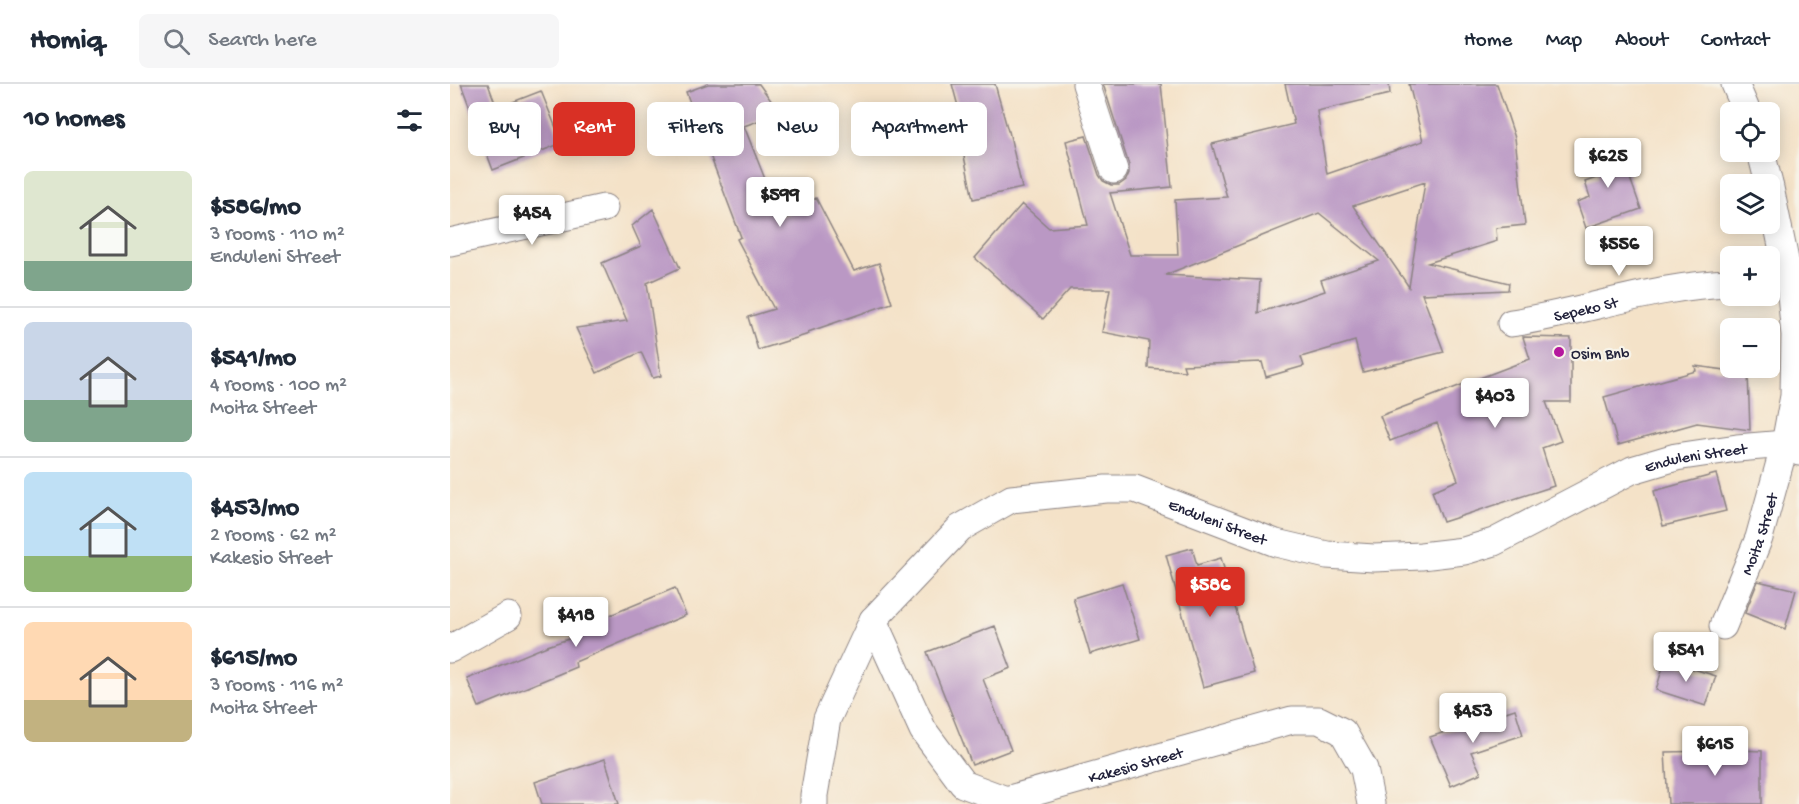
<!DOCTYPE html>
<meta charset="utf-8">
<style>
body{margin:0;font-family:"Gochi Hand",sans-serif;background:#f6f6f7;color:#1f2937;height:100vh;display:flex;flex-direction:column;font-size:22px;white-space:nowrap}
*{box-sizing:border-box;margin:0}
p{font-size:20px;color:#747a83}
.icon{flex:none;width:33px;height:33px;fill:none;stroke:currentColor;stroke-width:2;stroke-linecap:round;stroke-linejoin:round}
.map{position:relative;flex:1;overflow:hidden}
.details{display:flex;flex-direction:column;background:#fff;width:450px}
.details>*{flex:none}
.hud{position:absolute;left:18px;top:18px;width:570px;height:54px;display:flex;gap:12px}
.controls{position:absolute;left:1270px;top:18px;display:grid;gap:12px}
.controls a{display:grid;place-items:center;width:60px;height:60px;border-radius:9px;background:#fff;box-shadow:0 3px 15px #0003;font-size:30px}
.price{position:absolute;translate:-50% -51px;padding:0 14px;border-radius:6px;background:#fff;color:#222;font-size:20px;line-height:39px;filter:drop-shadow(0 2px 3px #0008)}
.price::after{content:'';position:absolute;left:50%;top:36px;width:18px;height:14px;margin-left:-9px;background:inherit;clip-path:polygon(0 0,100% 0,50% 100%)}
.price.selected{background:#d93025;color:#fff}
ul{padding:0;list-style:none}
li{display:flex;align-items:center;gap:18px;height:150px;padding:0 24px}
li+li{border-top:2px solid #e0e1e3}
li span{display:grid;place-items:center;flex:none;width:168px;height:120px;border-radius:9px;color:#555}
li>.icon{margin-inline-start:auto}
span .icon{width:72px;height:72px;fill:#fffc;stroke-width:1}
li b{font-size:26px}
h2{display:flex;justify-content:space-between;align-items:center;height:72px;padding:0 24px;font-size:26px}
.tag{padding:0 21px;border-radius:9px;background:#fff;box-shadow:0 3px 15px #0003;font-size:21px;line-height:54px}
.tag.selected{background:#d93025;color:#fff}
header{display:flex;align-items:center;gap:36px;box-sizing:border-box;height:84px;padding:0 30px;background:#fff;border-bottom:2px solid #e0e1e3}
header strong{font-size:28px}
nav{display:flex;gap:33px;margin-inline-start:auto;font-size:21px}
.search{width:420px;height:54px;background:#f6f6f7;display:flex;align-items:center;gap:15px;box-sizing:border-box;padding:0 21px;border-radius:9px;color:#747a83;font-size:22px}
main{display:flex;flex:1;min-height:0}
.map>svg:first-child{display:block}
.building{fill:#ba98c4;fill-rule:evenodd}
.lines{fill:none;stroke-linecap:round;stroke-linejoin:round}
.street-casing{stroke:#8b8282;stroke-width:29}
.street{stroke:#fff;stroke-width:27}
.poi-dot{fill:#b5179e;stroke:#f7f3e8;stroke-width:2}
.labels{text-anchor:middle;stroke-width:4.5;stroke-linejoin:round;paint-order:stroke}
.street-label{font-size:16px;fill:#22223b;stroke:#f7f3e8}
.poi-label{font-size:16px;fill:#22223b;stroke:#f7f3e8;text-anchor:start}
</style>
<header>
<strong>Homiq</strong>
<div class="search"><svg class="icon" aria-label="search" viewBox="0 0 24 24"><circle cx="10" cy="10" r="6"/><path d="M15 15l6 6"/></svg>Search here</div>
<nav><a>Home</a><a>Map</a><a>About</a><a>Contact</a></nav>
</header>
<main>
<section class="details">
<h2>10 homes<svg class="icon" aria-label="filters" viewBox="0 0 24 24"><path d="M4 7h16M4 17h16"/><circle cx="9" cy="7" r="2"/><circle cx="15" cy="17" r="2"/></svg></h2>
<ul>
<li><span style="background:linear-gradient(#dfe7d0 75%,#7fa58c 0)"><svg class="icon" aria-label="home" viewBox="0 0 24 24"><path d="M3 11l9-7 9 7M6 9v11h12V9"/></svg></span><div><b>$586/mo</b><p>3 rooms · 110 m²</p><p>Enduleni Street</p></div></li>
<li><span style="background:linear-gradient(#c9d6e8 65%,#7fa58c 0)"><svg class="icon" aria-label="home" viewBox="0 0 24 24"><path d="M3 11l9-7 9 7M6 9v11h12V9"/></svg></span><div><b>$541/mo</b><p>4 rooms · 100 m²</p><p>Moita Street</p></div></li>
<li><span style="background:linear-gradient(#bfe0f5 70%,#8fb573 0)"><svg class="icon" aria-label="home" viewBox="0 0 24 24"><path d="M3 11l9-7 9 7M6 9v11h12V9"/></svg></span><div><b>$453/mo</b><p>2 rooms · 62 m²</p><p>Kakesio Street</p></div></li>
<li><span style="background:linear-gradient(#ffd9b3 65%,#c2b280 0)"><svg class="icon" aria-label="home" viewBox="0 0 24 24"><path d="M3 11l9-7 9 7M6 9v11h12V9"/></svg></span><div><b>$615/mo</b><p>3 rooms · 116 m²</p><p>Moita Street</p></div></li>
</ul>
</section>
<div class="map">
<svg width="1349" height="720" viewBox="0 0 1349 720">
<rect width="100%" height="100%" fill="#f7f3e8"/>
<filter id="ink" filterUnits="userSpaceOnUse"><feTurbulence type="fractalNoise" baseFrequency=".0167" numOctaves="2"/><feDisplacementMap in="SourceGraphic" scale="12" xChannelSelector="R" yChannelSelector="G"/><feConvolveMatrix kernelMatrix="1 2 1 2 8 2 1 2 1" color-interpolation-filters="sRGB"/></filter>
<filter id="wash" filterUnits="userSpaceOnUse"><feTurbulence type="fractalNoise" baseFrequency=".008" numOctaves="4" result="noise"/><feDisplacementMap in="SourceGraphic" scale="24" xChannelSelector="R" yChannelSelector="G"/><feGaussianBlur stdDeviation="1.35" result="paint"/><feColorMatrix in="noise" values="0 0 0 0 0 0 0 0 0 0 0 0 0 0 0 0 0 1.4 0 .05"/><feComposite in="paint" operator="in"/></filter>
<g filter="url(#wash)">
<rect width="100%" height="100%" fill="#f4e2c8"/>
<g id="blocks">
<path class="building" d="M11,0H38L47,24L91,7L112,59L43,86Z
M258,0H309L330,29L294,42L330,133L366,114L404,187L429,179L442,219L358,248L359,250L308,266L298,233L324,225L287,155L291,153L236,8Z
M502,0H545L558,47H559L572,104L523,115L511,58L517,56Z
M653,0H711L722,103L660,109L680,171H728L725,116L777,113L762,60L844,40L835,0H939L940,10L867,27L877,90L973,57L959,0H1047L1065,54L1075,141L1046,144L1047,157L978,179L1059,199L1058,206L972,210L994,268L913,288L905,257L851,273L854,282L816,293L812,278L733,281L735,287L698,284L699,257L652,248L660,205H620L593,235L525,174L572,120L599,144L638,141L616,57L636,52L649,91L653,97L661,101H669L676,96L679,89V81ZM975,98L963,176L959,203L903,122ZM869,129L929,177L871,196L875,207L808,229L810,196L715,191Z
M1138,62L1169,63L1191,125L1136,144L1127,118L1140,113L1135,98L1149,93Z
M203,125L230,184L197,199L211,292L203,294L191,268L147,289L126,244L177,237L152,179L191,162L182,142Z
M1073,253L1121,254V318H1096L1111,357L1092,364L1104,402L993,438L982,407L1008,396L987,339L940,357L930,332L1080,275Z
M1245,282L1298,289L1300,346L1247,339L1168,361L1154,313L1246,287Z
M1266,390L1276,427L1213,442L1204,407Z
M742,464L747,481L771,474L804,589L753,603L716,471Z
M1308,497L1346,506L1335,545L1295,529Z
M672,499L690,555L640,570L623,514Z
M225,504L236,531L125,578L126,583L29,623L17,595L97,562L137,549L134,542Z
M545,542L561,584L533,595L561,666L522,681L477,568Z
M1215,576L1266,592L1256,622L1206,606Z
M1065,625L1073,651L1021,668L1031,689L1001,702L980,653Z
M1266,665L1312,667V720H1218L1215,668L1266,667Z
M155,675L169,720H92L85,698Z"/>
</g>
</g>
<g filter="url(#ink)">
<use href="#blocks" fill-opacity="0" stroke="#8b8282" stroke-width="1.5"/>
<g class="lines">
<g class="street-casing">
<g id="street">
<path d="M636,0L664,86"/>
<path d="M1285,0L1297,28"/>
<path d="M1311,68L1319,100"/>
<path d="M0,158L154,124"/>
<path id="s1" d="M1061,239C1135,228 1206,201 1281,199"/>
<path id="s2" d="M423,536L473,646L513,700L556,716L842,636H869L893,648L914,685L921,720"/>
<path id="s3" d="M1273,542L1309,454L1335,360L1344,312L1345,251L1340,200L1320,104"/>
<path d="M0,565L58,532"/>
<path id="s4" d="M364,720V711L377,635L423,536L510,444L561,415L656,405H685L826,459L877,471L924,474L971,472L1014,467L1044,458L1182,386L1226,373L1287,364L1335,360L1349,368"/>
</g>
</g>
<use href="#street" class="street"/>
</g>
</g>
<circle class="poi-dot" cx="1109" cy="268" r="6"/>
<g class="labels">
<g class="street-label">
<text dy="6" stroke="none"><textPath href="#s1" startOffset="76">Sepeko St</textPath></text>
<text dy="6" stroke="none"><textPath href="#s4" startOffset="1098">Enduleni Street</textPath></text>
<text dy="6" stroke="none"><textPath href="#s4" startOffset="594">Enduleni Street</textPath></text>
<text dy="6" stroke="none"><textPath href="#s3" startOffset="99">Moita Street</textPath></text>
<text dy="6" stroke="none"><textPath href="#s2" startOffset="368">Kakesio Street</textPath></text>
</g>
<g class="poi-label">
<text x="1121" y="274">Osim Bnb</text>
</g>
</g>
</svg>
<div class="controls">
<a><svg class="icon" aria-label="locate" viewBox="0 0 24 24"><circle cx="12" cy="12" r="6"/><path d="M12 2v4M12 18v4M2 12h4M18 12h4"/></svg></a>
<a><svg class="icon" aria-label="layers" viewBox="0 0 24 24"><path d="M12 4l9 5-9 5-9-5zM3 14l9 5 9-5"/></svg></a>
<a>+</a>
<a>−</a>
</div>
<b class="price" style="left:1158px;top:105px">$625</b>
<b class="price" style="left:330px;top:144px">$599</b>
<b class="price" style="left:82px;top:162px">$454</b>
<b class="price" style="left:1169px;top:193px">$556</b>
<b class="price" style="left:1045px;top:345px">$403</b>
<b class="price selected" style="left:760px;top:534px">$586</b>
<b class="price" style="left:126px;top:564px">$418</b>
<b class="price" style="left:1236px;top:599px">$541</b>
<b class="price" style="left:1023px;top:660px">$453</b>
<b class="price" style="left:1265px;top:693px">$615</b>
<div class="hud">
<a class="tag">Buy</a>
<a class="tag selected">Rent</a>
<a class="tag">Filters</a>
<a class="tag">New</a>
<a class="tag">Apartment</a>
</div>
</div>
</main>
